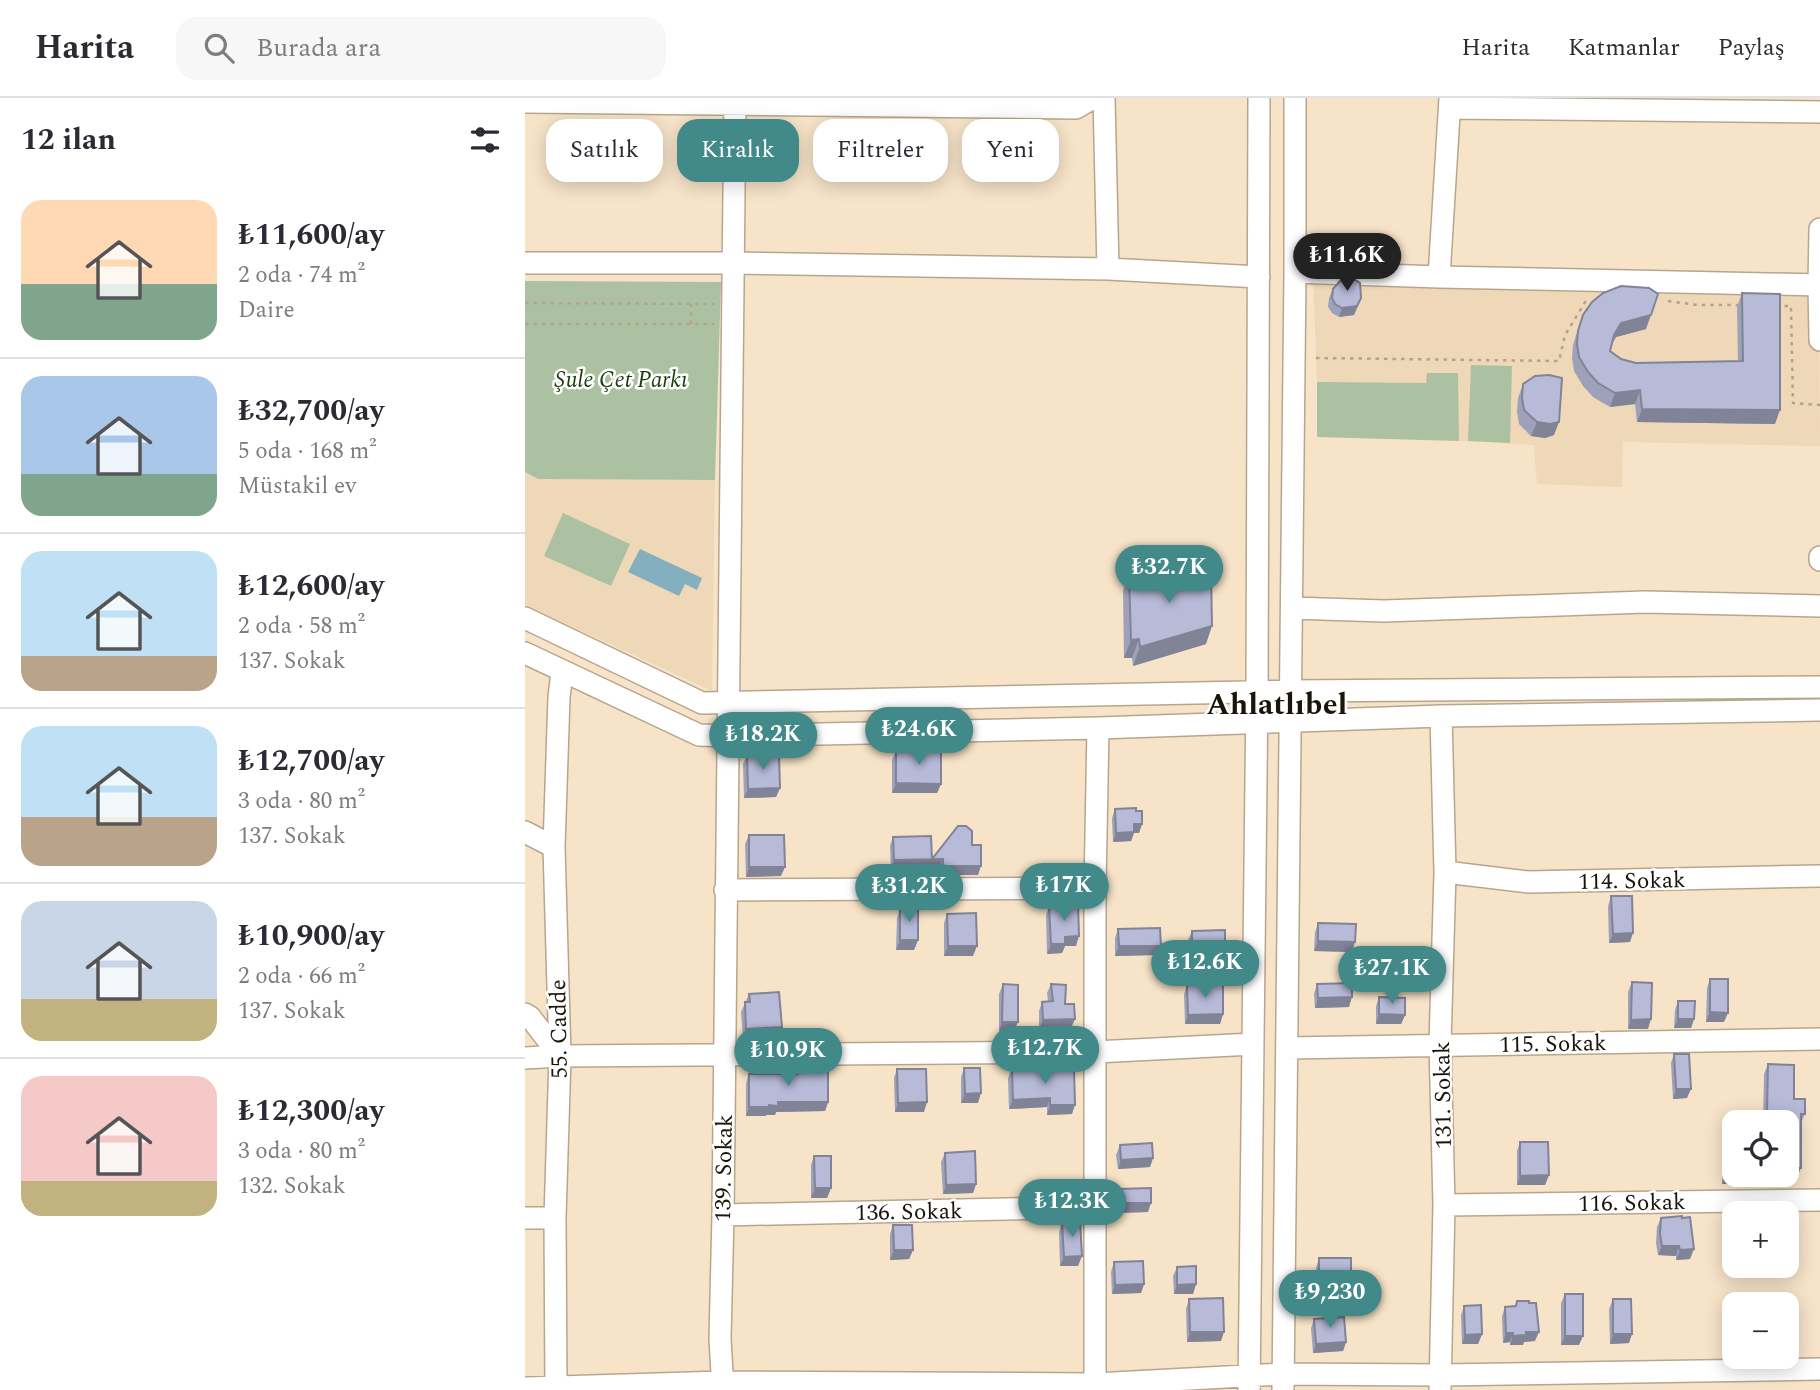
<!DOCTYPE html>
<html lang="tr">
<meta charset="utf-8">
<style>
body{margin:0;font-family:Spectral,serif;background:#f7f7f7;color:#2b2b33;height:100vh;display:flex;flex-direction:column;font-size:26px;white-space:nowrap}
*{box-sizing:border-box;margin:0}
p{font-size:23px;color:#7c7c81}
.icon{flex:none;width:38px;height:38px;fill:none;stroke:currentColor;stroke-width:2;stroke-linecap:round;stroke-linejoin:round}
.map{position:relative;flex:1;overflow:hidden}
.side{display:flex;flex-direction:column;background:#fff;width:525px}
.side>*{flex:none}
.banner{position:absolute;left:21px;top:21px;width:665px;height:63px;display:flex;gap:14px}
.tools{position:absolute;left:1197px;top:1012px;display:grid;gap:14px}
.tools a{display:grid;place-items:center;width:77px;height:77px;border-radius:14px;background:#fff;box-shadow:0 4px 18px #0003;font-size:35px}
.price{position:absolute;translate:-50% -60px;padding:0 16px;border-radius:24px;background:#428a89;color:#fff;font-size:23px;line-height:46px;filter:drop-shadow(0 2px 4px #0008)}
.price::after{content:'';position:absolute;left:50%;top:42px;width:21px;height:16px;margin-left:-10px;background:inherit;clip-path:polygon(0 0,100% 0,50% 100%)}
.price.selected{background:#222;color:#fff}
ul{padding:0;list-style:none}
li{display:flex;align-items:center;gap:21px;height:175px;padding:0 21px}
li+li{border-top:2px solid #e1e1e2}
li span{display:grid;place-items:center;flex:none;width:196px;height:140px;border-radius:21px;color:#555}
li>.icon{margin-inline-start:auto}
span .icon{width:84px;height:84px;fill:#fffc;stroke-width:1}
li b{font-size:30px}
h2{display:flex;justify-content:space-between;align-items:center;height:84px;padding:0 21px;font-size:30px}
.tag{padding:0 24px;border-radius:21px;background:#fff;box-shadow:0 4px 18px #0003;font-size:24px;line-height:63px}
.tag.selected{background:#428a89;color:#fff}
header{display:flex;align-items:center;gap:42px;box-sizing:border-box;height:98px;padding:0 35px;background:#fff;border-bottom:2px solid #e1e1e2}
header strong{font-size:33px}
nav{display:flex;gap:38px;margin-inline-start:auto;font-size:24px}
.search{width:490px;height:63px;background:#f7f7f7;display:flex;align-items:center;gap:18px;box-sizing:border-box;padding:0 24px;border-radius:21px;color:#7c7c81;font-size:26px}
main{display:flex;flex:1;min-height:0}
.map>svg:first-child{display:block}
.built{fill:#efd8b7}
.green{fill:#acc1a2}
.water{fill:#84afbe}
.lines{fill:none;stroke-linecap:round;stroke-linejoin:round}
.minor-casing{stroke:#b8a68c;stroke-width:24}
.path{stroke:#b2a38d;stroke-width:2.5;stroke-dasharray:3.5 5;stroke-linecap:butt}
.minor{stroke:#fff;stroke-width:21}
.wall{fill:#9ea1ba}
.shaded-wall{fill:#818397}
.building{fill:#b8bbd8;stroke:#818397;stroke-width:2}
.labels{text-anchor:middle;stroke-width:5;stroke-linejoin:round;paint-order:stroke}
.park-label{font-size:23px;font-style:italic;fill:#1e3c0c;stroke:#fff}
.street-label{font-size:23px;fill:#1a140a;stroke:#fff}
.district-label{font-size:30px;font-weight:bold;fill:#1a140a;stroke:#fff}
</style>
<header>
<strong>Harita</strong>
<div class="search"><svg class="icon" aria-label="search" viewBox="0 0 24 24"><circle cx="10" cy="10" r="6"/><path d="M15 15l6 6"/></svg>Burada ara</div>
<nav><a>Harita</a><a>Katmanlar</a><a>Paylaş</a></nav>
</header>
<main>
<section class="side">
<h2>12 ilan<svg class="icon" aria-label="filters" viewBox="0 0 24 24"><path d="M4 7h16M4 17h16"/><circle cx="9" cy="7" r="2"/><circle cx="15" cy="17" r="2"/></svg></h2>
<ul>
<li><span style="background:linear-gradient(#ffd9b3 60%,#7fa58c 0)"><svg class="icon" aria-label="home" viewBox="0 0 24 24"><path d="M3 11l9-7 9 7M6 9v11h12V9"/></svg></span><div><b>₺11,600/ay</b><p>2 oda · 74 m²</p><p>Daire</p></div></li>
<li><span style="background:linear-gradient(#a9c7e8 70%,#7fa58c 0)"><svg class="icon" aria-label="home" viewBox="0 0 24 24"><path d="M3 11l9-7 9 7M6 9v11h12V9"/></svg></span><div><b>₺32,700/ay</b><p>5 oda · 168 m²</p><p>Müstakil ev</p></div></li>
<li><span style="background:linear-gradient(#bfe0f5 75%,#b9a48a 0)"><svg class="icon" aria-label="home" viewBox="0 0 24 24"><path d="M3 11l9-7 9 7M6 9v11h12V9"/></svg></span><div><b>₺12,600/ay</b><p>2 oda · 58 m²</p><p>137. Sokak</p></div></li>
<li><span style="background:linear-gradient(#bfe0f5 65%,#b9a48a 0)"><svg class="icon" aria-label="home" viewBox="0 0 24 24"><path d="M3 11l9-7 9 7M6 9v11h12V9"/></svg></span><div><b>₺12,700/ay</b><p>3 oda · 80 m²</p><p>137. Sokak</p></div></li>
<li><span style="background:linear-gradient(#c9d6e8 70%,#c2b280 0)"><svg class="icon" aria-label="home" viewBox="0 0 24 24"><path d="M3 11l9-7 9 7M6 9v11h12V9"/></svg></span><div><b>₺10,900/ay</b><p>2 oda · 66 m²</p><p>137. Sokak</p></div></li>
<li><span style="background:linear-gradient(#f6c9c9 75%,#c2b280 0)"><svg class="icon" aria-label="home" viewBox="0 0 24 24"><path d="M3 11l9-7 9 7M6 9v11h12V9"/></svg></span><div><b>₺12,300/ay</b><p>3 oda · 80 m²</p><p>132. Sokak</p></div></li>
</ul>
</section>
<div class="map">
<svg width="1295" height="1292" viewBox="0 0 1295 1292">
<rect width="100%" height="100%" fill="#f6e3c8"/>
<path class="built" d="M788,175L1294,187L1295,348L1098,344L1097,389L1012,386L1009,347L943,343L792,339V284Z
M0,374L13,381L190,382L187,593L0,507Z"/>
<path class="green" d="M0,183L196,184L190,382L13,381L0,374Z
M946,267L987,268L985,345L943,343Z
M902,275H933L934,343L792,339V284L901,285Z
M38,415L105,446L86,488L19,458Z"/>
<path class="water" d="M115,451L177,480L172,492L160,486L154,498L103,474Z"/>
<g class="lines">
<g class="minor-casing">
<path id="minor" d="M579,0L583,171
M0,4L551,10L568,0
M925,10L1295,14
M1295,131L1294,187L1295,242
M0,165H208L583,171L734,179
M770,174L914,179L1295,187
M914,179L925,0
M1295,459V462
M767,510L859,513L1120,504L1295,508
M0,520L177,605L766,593L1295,589
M0,555L174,637L203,638L573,630L916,618L1295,612
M0,734L29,749
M920,774L1003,784L1295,778
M200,792L570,790
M0,916L5,919L35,958
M762,950L1295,941
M0,960L35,958L570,954L728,946
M919,1107L1295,1102
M198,1117L571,1109
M0,1120H30
M0,1290L198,1284L570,1286L758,1276L915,1277L1295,1271
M31,1292L30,1120L35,958L29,749L34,599L37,574
M198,1292L195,1241L198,1117L210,0
M570,1292V790L573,630
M724,1292L732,594L734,0
M758,1292L770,174V0
M915,1292L919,1107L915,946L920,774L916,618"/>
</g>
<path class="path" d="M1143,203L1172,207H1213
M0,205L190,206
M1251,208H1266L1268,305L1295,307
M0,226H189
M166,226V206
M791,260L1034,263L1040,237L1062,201"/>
<use href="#minor" class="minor"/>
</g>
<path class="wall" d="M808,191L836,200L829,217L814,219L807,215L803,209L804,200Z
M1217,195L1250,326L1112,324L1110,306L1085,309L1068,299L1058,288L1049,273L1047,260L1048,247L1053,231H1121L1091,239L1087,245L1085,253L1096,261L1111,265L1213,263L1212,209Z
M998,286L1029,337L1020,340L1006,338L994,326L992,314L993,300Z
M604,475L681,546L608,568L607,560H599L598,493Z
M371,653L416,686L412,695H367V662Z
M222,657L255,690L251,699L219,700L218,666Z
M590,711L611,713L617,726L614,735H609L606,743L588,744L587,720Z
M224,737L256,778L221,779L220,746Z
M368,739L407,761L447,747L453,777H414V770L366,772L365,748Z
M1086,798L1105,844L1084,845L1083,808Z
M524,808L551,848H540L537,855L522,856L521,817Z
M375,811L393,842L389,852H371L372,820Z
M422,816L448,858H419V825Z
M793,825L827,854L789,853L790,834Z
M593,831L632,857L590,858V840Z
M667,833L700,845L697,855H664L663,842Z
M1185,881L1199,924H1181L1182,890Z
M1107,884L1123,931H1103V894Z
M478,886L489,933H474V896Z
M526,886L540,906L546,930L514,931V913L517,904L523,903L522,895Z
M792,886L824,909L790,910L789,896Z
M662,887L698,916L695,926H660L659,896Z
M224,896L257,929L253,938L218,940L216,914Z
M854,899L880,917L876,926H851V908Z
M1153,903L1169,921L1166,930H1149L1150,912Z
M1149,956L1162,1000L1148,1001L1146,965Z
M1243,966L1280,1016L1276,1025L1272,1079H1249V1076H1262V1024H1238L1239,976Z
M439,970L453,1005H436V979Z
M487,970L502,973L547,1016L522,1017V1009L484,1011L483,980Z
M372,971L399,1014H370L369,980Z
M273,972L303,1004L300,1013L251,1014L250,1017H241V1018H221V985L224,976H272Z
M1201,1039L1214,1086H1197L1198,1049Z
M995,1044L1024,1077L1020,1087H992V1053Z
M595,1047L628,1060L625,1069L593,1071L591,1057Z
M420,1055L451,1086L448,1095L418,1096L416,1064Z
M289,1058L306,1090L302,1100H286V1067Z
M594,1091L623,1114L591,1115V1100Z
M1203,1119H1209V1156H1201L1200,1128Z
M1136,1120L1165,1161L1151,1162V1158L1133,1157L1131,1145L1132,1129Z
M537,1124L553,1168H535L534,1134Z
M368,1127L388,1152L384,1161L365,1162V1136Z
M794,1160L823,1190H791V1170Z
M589,1164L619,1186L616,1195L587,1196L586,1174Z
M652,1169L671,1186L668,1196H649L648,1178Z
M1040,1196L1054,1247H1036V1205Z
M664,1201L696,1243L662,1244L661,1211Z
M1088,1201L1104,1245L1085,1246L1084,1211Z
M992,1203L1010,1243L999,1244L998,1247H985V1244L978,1245L977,1218L980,1209L990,1208Z
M939,1208L957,1236L953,1246H937L936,1217Z
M789,1221L821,1244L818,1253L788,1255L786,1230Z"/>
<path class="shaded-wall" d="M836,200L829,217L814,219L817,210Z
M1126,217L1121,231L1091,239L1084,251L1089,237L1096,225Z
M1115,292L1110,306L1085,309L1090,295Z
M1117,311L1255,312L1250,326L1112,324Z
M1012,324H1034L1029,337L1020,340L1006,338Z
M687,528L681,546L608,568L615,549Z
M614,541L607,560H599L606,542Z
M371,685L416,686L412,695H367Z
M255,690L251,699L219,700L223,691Z
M609,726H617L614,735H609L606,743L588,744L591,735Z
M418,761L414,770L366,772L369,762Z
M418,768H456L453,777H414Z
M224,769H260L256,778L221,779Z
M1108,835L1105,844L1084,845L1088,836Z
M554,838L551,848H540L537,855L522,856L526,846L540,839Z
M375,842H393L389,852H371Z
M793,843L830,844L827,854L789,853Z
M700,845L697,855H664L667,846Z
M423,848H452L448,858H419Z
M594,848H636L632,857L590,858Z
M827,899L824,909L790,910L793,900Z
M1185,914L1203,915L1199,924H1181Z
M698,916L695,926H660L663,917Z
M854,916L880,917L876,926H851Z
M550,921L546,930L514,931L518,922Z
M1126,921L1123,931H1103L1106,922Z
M1153,921H1169L1166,930H1149Z
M477,924H493L489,933H474Z
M257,929L253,938L218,940L221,931Z
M1151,991H1166L1162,1000L1148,1001Z
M456,995L453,1005H436L440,996Z
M525,1000L522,1009L484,1011L488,1002Z
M253,1004H303L300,1013L251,1014L250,1017H241V1018H221L224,1009L244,1007Z
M402,1004L399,1014H370L373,1005Z
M525,1007H550L547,1016L522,1017Z
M1242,1015H1252L1249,1024H1239Z
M628,1060L625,1069L593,1071L596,1062Z
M1262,1070H1276L1272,1079H1249L1250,1076H1262Z
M1200,1076L1217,1077L1214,1086H1197Z
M1024,1077L1020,1087H992L995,1078Z
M451,1086L448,1095L418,1096L421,1087Z
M290,1090H306L302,1100H286Z
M595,1105H626L623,1114L591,1115Z
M1262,1141H1269L1265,1150H1262Z
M1204,1146H1209V1156H1201Z
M1137,1148H1154L1151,1158L1133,1157Z
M1169,1151L1165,1161L1151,1162L1155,1152Z
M369,1152H388L384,1161L365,1162Z
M557,1158L553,1168H535L539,1159Z
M794,1181H826L823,1190H791Z
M619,1186L616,1195L587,1196L590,1187Z
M671,1186L668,1196H649L652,1187Z
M665,1234H699L696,1243L662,1244Z
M1001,1234H1014L1010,1243L999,1244L998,1247H985L988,1238Z
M981,1235H988L985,1244L978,1245Z
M957,1236L953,1246H937L940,1237Z
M1088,1236H1107L1104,1245L1085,1246Z
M1040,1238H1058L1054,1247H1036Z
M821,1244L818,1253L788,1255L791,1246Z"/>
<path class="building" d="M823,180L830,182L835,185L836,200L832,208L817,210L810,206L807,200L808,191L815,183Z
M1096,188L1124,190L1133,196L1126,217L1096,225L1089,237L1085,253L1096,261L1111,265L1218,263L1217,195L1255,196V312L1117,311L1115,292L1090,295L1073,285L1063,274L1054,259L1052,246L1053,233L1058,217L1067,204L1078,195Z
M1024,277L1037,280L1034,324L1025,326L1012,324L999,312L997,300L998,286L1010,278Z
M604,475H686L687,528L615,549L614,541L606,542Z
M371,653H416V686L371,685Z
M222,657H254L255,690L223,691Z
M611,710V713H617V726H609V734L591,735L590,711Z
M433,728H441L447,733V747H456V768H418V761L369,762L368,739L406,738L407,761Z
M224,737H259L260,769H224Z
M1086,798H1107L1108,835L1088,836Z
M553,807L554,838L540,839V846H526L524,808Z
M375,811H393V842H375Z
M451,815L452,848H423L422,816Z
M793,825L831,826L830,844L793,843Z
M635,830L636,848H594L593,831Z
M700,832V845L667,846V833Z
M1185,881H1203V915L1185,914Z
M1107,884L1127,885L1126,921L1106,922Z
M827,885V899L793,900L792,886Z
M478,886L493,887V924H477Z
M526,886L541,887L540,906H549L550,921L518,922L517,904L528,903Z
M662,887H698V916L663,917Z
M254,894L257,929L221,931L220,904H225L224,896Z
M854,899L880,900V917L854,916Z
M1153,903H1170L1169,921H1153Z
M1149,956H1164L1166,991H1151Z
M1243,966L1269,967V1001H1280V1016H1276V1070H1262V1024H1252V1015H1242Z
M439,970H455L456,995L440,996Z
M487,970H502V973L549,971L550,1007H525V1000L488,1002Z
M372,971H401L402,1004L373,1005Z
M273,972H303V1004H253V1008L244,1007V1009H224V976H273Z
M1201,1039L1209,1040V1076L1217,1077L1200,1076Z
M995,1044H1023L1024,1077L995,1078Z
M627,1045L628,1060L596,1062L595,1047Z
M450,1053L451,1086L421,1087L420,1055Z
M289,1058H306V1090H290Z
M626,1090V1105H595L594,1091Z
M1257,1115H1268L1269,1141H1262V1115Z
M1157,1118V1120L1165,1119L1169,1151L1155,1152L1154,1148H1137L1135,1136L1136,1120Z
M1203,1119H1209V1146H1204Z
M537,1124H555L557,1158L539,1159Z
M368,1127H387L388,1152H369Z
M794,1160H826V1181H794Z
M618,1163L619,1186L590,1187L589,1164Z
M671,1168V1186L652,1187V1169Z
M1040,1196H1058V1238H1040Z
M698,1200L699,1234H665L664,1201Z
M1088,1201H1106L1107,1236H1088Z
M992,1203H1004V1205H1011L1014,1234H1001V1237L988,1238V1235H981L980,1209L991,1208Z
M956,1207L957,1236L940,1237L939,1208Z
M819,1219L821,1244L791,1246L789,1221Z"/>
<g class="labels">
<g class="park-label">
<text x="96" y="289">Şule Çet Parkı</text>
</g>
<g class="street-label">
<text transform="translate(1107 782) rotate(-1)" y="8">114. Sokak</text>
<text transform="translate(33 931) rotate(-91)" y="8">55. Cadde</text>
<text transform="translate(1028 945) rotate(-1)" y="8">115. Sokak</text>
<text transform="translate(917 997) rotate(-91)" y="8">131. Sokak</text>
<text transform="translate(198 1070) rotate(-89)" y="8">139. Sokak</text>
<text transform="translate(1107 1104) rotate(-1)" y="8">116. Sokak</text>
<text transform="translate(384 1113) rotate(-1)" y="8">136. Sokak</text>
</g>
<g class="district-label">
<text x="752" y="616">Ahlatlıbel</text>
</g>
</g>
</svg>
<div class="tools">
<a><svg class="icon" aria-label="locate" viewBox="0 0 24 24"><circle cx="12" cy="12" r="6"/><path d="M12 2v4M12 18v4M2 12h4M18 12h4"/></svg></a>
<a>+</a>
<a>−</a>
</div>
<b class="price selected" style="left:822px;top:195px">₺11.6K</b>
<b class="price" style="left:644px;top:507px">₺32.7K</b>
<b class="price" style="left:394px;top:669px">₺24.6K</b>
<b class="price" style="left:238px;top:674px">₺18.2K</b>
<b class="price" style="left:539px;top:825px">₺17K</b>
<b class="price" style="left:384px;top:826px">₺31.2K</b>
<b class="price" style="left:680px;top:902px">₺12.6K</b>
<b class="price" style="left:867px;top:908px">₺27.1K</b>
<b class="price" style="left:520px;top:988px">₺12.7K</b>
<b class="price" style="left:263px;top:990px">₺10.9K</b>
<b class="price" style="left:547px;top:1141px">₺12.3K</b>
<b class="price" style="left:805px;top:1232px">₺9,230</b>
<div class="banner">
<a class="tag">Satılık</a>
<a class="tag selected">Kiralık</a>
<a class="tag">Filtreler</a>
<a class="tag">Yeni</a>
</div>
</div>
</main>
